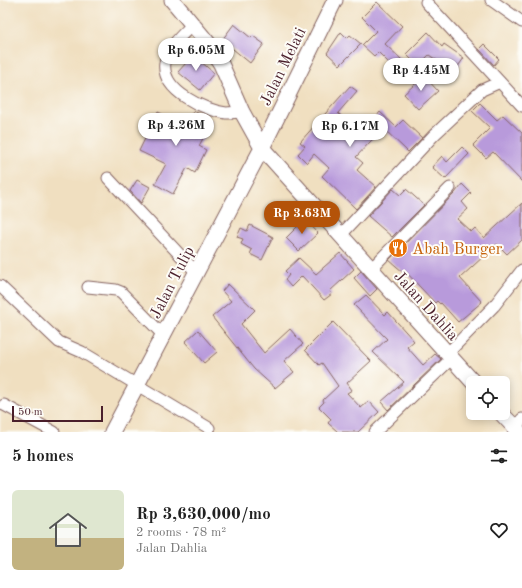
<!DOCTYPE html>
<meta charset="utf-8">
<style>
body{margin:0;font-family:"Old Standard TT",serif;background:#f6f6f6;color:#222;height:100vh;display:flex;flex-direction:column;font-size:15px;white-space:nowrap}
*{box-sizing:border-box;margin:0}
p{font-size:13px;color:#767676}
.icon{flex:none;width:22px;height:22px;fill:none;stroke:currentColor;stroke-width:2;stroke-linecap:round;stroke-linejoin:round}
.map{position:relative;height:432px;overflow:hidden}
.side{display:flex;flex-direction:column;background:#fff;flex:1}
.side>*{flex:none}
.controls{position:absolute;left:466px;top:376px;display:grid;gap:8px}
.controls a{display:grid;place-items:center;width:44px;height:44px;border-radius:6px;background:#fff;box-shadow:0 2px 10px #0003;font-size:20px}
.scale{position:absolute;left:12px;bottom:10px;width:91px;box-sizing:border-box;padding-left:4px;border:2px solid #4a1f2b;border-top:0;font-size:11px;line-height:14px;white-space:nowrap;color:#4a1f2b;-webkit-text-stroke:3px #fdfcf7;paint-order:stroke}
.price{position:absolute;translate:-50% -34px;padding:0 9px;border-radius:14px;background:#fff;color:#222;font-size:13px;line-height:26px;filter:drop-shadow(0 1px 2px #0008)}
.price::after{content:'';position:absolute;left:50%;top:24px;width:12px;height:9px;margin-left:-6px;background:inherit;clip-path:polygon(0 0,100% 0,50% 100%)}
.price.on{background:#b45309;color:#fff}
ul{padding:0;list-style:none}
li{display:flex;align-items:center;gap:12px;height:100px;padding:0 12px}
li span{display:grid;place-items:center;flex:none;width:112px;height:80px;border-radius:6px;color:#555}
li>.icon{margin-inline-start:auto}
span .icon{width:48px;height:48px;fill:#fffc;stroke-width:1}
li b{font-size:17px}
h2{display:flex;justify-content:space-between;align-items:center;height:48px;padding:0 12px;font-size:17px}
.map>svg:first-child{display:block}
.building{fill:#b89adb}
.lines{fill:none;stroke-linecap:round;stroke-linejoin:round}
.street-casing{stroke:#84625f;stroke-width:13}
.secondary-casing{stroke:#84625f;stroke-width:17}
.street{stroke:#fff;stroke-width:11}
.secondary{stroke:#fff;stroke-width:15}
.labels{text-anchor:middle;stroke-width:4;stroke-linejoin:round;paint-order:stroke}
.street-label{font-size:16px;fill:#4a1f2b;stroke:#fdfcf7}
.food-label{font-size:16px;fill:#c56008;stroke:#fdfcf7;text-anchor:start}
</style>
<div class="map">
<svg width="522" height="432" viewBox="0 0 522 432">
<rect width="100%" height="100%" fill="#fdfcf7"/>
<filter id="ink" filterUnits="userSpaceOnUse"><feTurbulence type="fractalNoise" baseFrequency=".025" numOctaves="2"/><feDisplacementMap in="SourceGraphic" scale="8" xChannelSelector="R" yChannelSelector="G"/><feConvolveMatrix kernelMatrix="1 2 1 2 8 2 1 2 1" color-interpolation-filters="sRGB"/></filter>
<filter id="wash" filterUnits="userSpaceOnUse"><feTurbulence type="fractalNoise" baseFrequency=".012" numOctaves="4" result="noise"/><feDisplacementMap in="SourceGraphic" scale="16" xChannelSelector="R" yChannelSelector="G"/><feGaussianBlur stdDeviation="0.9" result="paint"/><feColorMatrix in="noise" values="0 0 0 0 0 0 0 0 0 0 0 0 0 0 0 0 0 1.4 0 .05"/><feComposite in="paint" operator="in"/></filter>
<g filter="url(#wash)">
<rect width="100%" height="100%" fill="#f0dfc0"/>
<g id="blocks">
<path class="building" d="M377,2L402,26L385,44L401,59L393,67L378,52L374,56L362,45L376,31L362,17Z
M234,24L251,38L253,36L264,44L250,63L222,40Z
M341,32L347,38L350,35L361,44L340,65L327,53Z
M428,32L442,47L444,44L464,58L454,72L429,55L418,66L406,54Z
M484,44L499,59L494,65L479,49Z
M193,55L214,73L200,90L178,72Z
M424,76L438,91L418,109L404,94Z
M350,86L357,91L338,113L361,134L380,112L396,127L403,120L422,138L408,152L383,128L356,157L363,163L357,170L376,187L356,209L322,176L329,168L314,154L307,163L298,154L305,146L300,142Z
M480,103L497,120L503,115L522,133V182L493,152L486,158L473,145L490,128L472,111Z
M194,111L212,121L199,146L206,150L195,173L187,168L173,194L155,184L166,164L139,151L158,112L186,126Z
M462,147L469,154L445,179L432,167L442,156L447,162Z
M137,180L150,187L141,203L130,191Z
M462,184L471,193L462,202L468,209L457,219L471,232L475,228L484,238L522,203V240L507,254L497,244L460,278L482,302L458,322L441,303L440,304L437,301L435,303L405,271L403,272L389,260L455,193Z
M393,189L400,195L406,189L424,205L392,237L368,216Z
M305,219L318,233L299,251L286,238Z
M250,225L273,237L262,260L250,254L252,250L241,244L243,239L237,237L241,228L247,231Z
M340,253L354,269L330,291L332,294L324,300L302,276L291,287L285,280L289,275L285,271L299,258L316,274Z
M361,271L377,289L370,296L354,278Z
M228,284L255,310L241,324L264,353L290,329L303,344L284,361L294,372L275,388L254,369L212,317L231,301L222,291Z
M366,295L385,315L388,312L414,341L407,347L423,365L435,354L441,359L388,410L381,402L404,382L373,352L387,339L354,305Z
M333,322L371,361L347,383L352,390L347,393L361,408L369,401L379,412L358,432H338L328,423L331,419L319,407L324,402L323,400L338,386L322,363L319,365L305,350Z
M198,330L217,352L204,363L185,342Z"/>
</g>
</g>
<g filter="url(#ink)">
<use href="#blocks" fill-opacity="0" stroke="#84625f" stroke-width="1"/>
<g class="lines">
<g class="street-casing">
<path id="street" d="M491,0L522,22
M426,2L522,106
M193,24C183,34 167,48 165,63C161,91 204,110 226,113C231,113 237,112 242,112
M108,178L196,272
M340,236L434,135L482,90L500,82
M370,270L450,188
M0,286L59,342L82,352L209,428
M88,287L116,290L121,292L164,336
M447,354L494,306L522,270
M4,405L54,432
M515,428L522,419
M375,432L451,359"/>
</g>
<g class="secondary-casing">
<path id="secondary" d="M172,0L208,43L221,64L242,112L262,148L474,383
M501,413L519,432
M112,432L262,148L335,0"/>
</g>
<use href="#street" class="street"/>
<use href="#secondary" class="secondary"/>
</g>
</g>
<defs>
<g id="restaurant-disc" transform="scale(1)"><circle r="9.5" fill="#e8710a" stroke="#fdfcf7"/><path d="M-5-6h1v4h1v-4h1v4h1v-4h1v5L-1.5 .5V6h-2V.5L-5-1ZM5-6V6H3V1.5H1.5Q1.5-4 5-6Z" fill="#fff"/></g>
</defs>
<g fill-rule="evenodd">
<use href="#restaurant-disc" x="398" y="248"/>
</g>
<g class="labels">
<g class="street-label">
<text transform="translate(282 66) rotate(-64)" y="6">Jalan Melati</text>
<text transform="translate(171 282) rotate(-63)" y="6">Jalan Tulip</text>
<text transform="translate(427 305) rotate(48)" y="6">Jalan Dahlia</text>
</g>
<g class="food-label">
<text x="412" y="254">Abah Burger</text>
</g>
</g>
</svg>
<div class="controls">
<a><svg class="icon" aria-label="locate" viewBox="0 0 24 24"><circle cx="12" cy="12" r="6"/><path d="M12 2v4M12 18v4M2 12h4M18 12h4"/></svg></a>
</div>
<div class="scale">50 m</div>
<b class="price" style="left:196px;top:72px">Rp 6.05M</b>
<b class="price" style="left:421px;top:92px">Rp 4.45M</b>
<b class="price" style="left:176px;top:147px">Rp 4.26M</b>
<b class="price" style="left:350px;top:148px">Rp 6.17M</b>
<b class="price on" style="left:302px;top:235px">Rp 3.63M</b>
</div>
<section class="side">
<h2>5 homes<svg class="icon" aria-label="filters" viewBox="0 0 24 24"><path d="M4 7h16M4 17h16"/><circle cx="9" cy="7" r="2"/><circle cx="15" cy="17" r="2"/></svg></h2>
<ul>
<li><span style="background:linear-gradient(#dfe7d0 60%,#c2b280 0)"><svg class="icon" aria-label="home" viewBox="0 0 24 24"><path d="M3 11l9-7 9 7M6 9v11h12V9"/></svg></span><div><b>Rp 3,630,000/mo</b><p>2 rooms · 78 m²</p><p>Jalan Dahlia</p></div><svg class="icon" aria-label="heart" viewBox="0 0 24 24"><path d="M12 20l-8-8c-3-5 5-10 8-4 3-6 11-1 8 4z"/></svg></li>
</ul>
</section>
